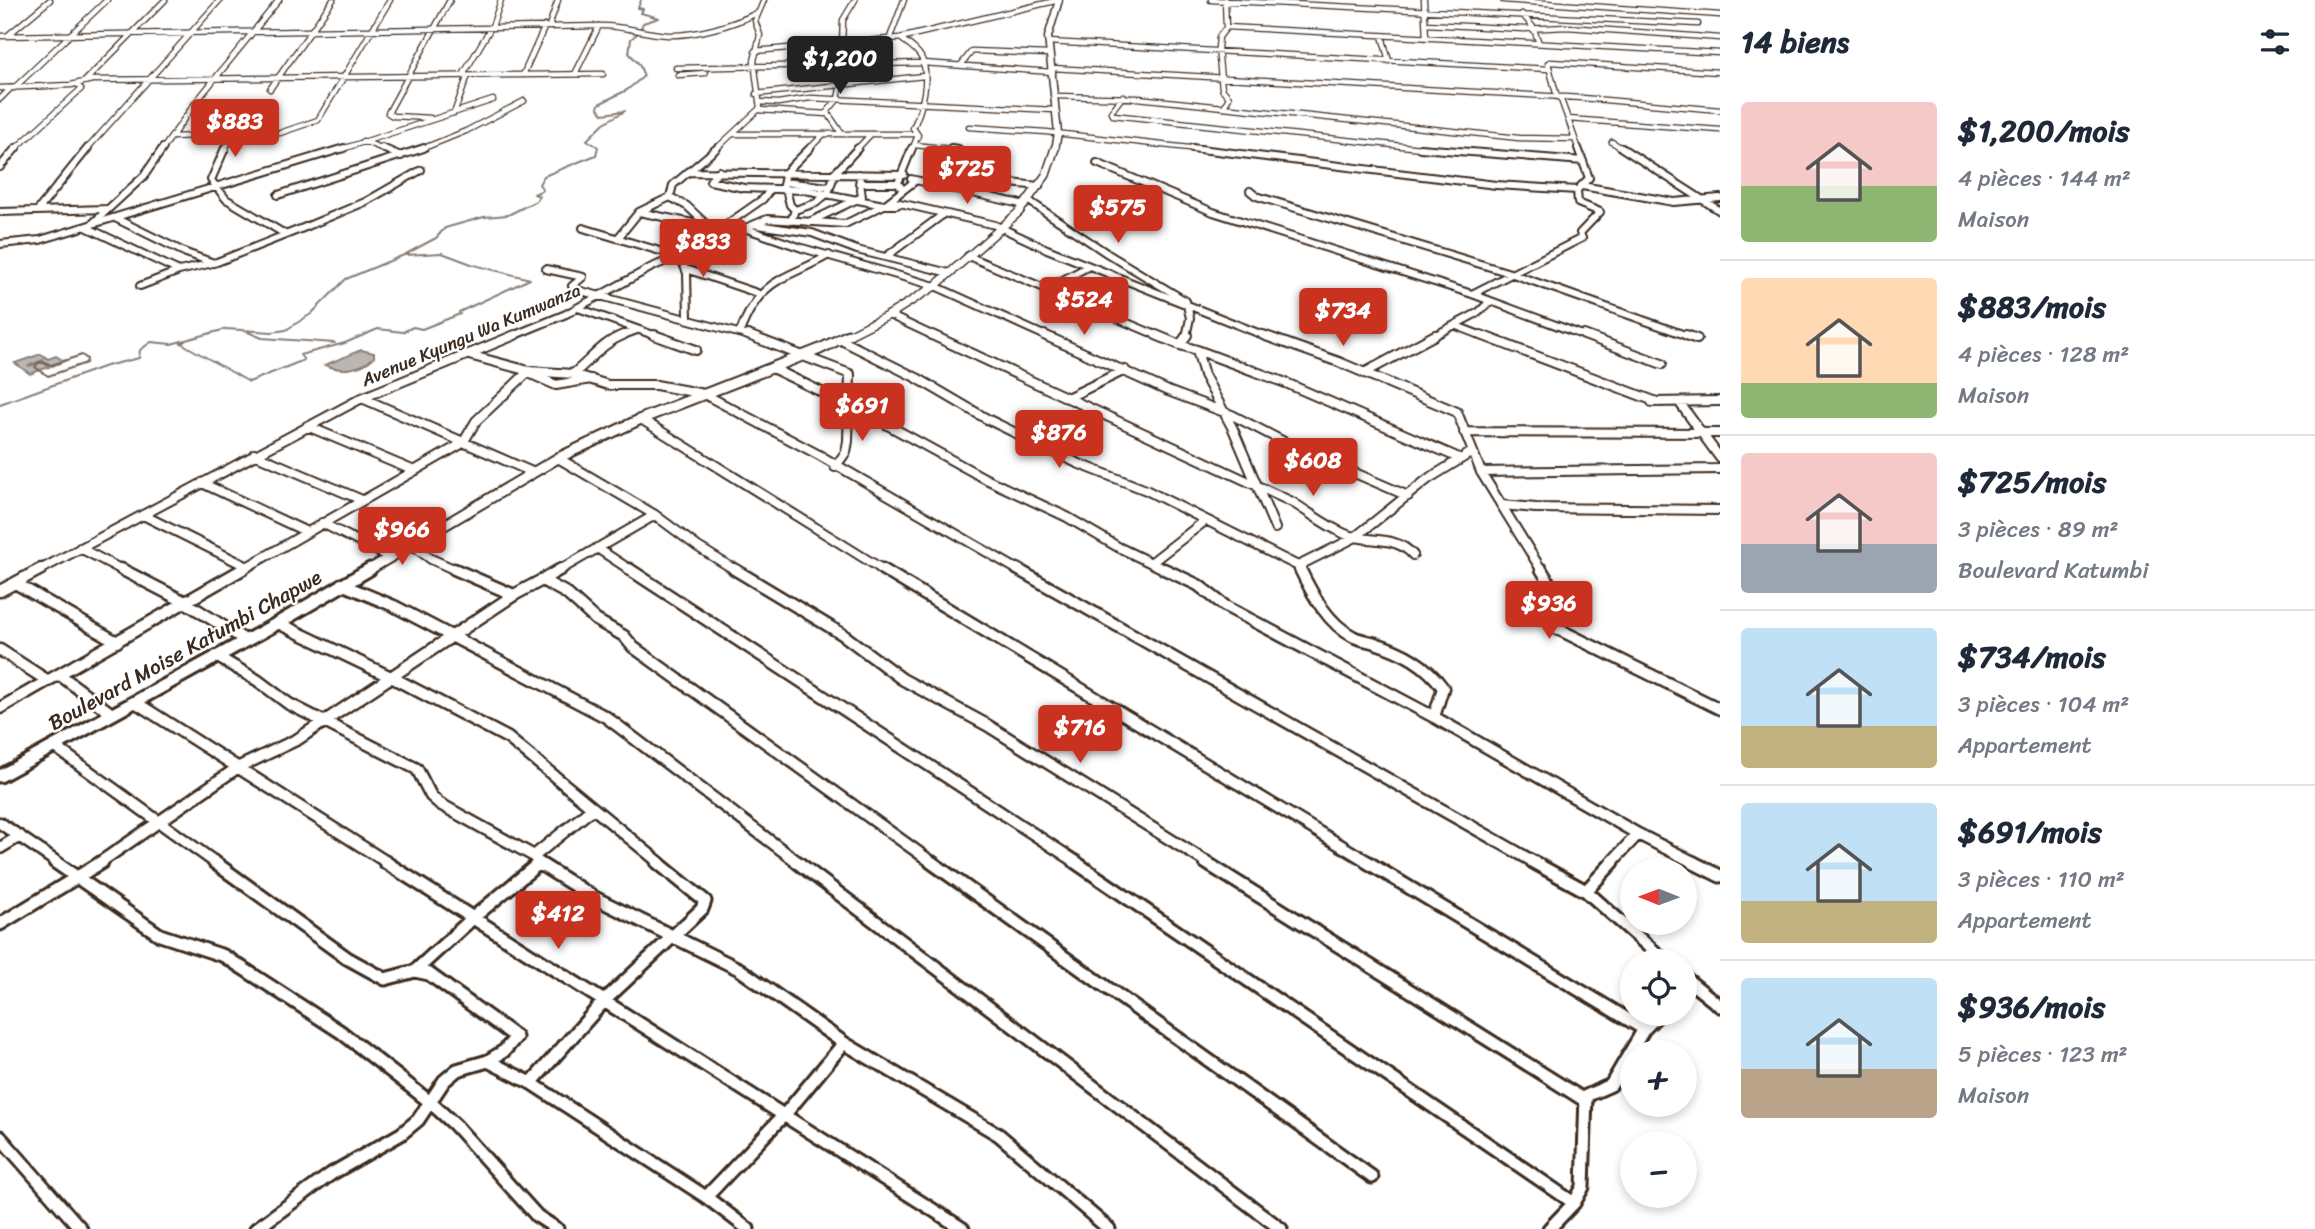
<!DOCTYPE html>
<html lang="fr">
<meta charset="utf-8">
<style>
body{margin:0;font-family:Sriracha,sans-serif;background:#f2f2f3;color:#1f2937;height:100vh;display:flex;flex-direction:column;font-size:26px;white-space:nowrap}
*{box-sizing:border-box;margin:0}
p{font-size:23px;color:#747a83}
.icon{flex:none;width:38px;height:38px;fill:none;stroke:currentColor;stroke-width:2;stroke-linecap:round;stroke-linejoin:round}
.map{position:relative;flex:1;overflow:hidden}
.sheet{display:flex;flex-direction:column;background:#fff;width:595px}
.sheet>*{flex:none}
.needle{width:46px;rotate:271deg}
.fabs{position:absolute;left:1620px;top:858px;display:grid;gap:14px}
.fabs a{display:grid;place-items:center;width:77px;height:77px;border-radius:50%;background:#fff;box-shadow:0 4px 10px #0003;font-size:35px}
.price{position:absolute;translate:-50% -60px;padding:0 16px;border-radius:7px;background:#c8321e;color:#fff;font-size:23px;line-height:46px;filter:drop-shadow(0 2px 4px #0008)}
.price::after{content:'';position:absolute;left:50%;top:42px;width:21px;height:16px;margin-left:-10px;background:inherit;clip-path:polygon(0 0,100% 0,50% 100%)}
.price.current{background:#222;color:#fff}
ul{padding:0;list-style:none}
li{display:flex;align-items:center;gap:21px;height:175px;padding:0 21px}
li+li{border-top:2px solid #e0e1e3}
li span{display:grid;place-items:center;flex:none;width:196px;height:140px;border-radius:7px;color:#555}
li>.icon{margin-inline-start:auto}
span .icon{width:84px;height:84px;fill:#fffc;stroke-width:1}
li b{font-size:30px}
h2{display:flex;justify-content:space-between;align-items:center;height:84px;padding:0 21px;font-size:30px}
main{display:flex;flex:1;min-height:0}
.map>svg:first-child{display:block}
.water{fill:#bcb6b3;stroke:#887e77;stroke-width:2}
.lines{fill:none;stroke-linecap:round;stroke-linejoin:round}
.shore{stroke:#6f625a;stroke-width:2}
.stream{stroke:#887e77;stroke-width:2}
.minor-far4-casing{stroke:#3b2a1e;stroke-width:7}
.minor-far3-casing{stroke:#3b2a1e;stroke-width:10}
.minor-far2-casing{stroke:#3b2a1e;stroke-width:12}
.minor-far1-casing{stroke:#3b2a1e;stroke-width:15}
.minor-casing{stroke:#3b2a1e;stroke-width:17}
.tertiary-far3-casing{stroke:#3b2a1e;stroke-width:9}
.tertiary-far2-casing{stroke:#3b2a1e;stroke-width:10}
.tertiary-far1-casing{stroke:#3b2a1e;stroke-width:13}
.tertiary-casing{stroke:#3b2a1e;stroke-width:17}
.minor-far4{stroke:#fff;stroke-width:4.5}
.minor-far3{stroke:#fff;stroke-width:6}
.minor-far2{stroke:#fff;stroke-width:8}
.minor-far1{stroke:#fff;stroke-width:10}
.minor{stroke:#fff;stroke-width:11}
.tertiary-far3{stroke:#fff;stroke-width:6}
.tertiary-far2{stroke:#fff;stroke-width:7}
.tertiary-far1{stroke:#fff;stroke-width:9}
.tertiary{stroke:#fff;stroke-width:11}
.labels{text-anchor:middle;stroke-width:5;stroke-linejoin:round;paint-order:stroke}
.far-street-label{font-size:18px;fill:#3b2a1e;stroke:#fff}
.street-label{font-size:21px;fill:#3b2a1e;stroke:#fff}
</style>
<main>
<div class="map">
<svg width="1720" height="1229" viewBox="0 0 1720 1229">
<rect width="100%" height="100%" fill="#fff"/>
<filter id="ink" filterUnits="userSpaceOnUse"><feTurbulence type="fractalNoise" baseFrequency=".0143" numOctaves="2"/><feDisplacementMap in="SourceGraphic" scale="14" xChannelSelector="R" yChannelSelector="G"/><feConvolveMatrix kernelMatrix="1 2 1 2 8 2 1 2 1" color-interpolation-filters="sRGB"/></filter>
<g filter="url(#ink)">
<path class="water" d="M361,350L374,353V357C361,370 341,372 325,365Z
M41,354L48,359L56,356L64,361L52,366L43,360L28,366L43,362L49,367L30,374L15,363Z"/>
<g class="lines">
<path class="shore" d="M82,355L87,359L86,363L48,376L35,367L39,362L51,365Z"/>
<path class="stream" d="M641,0L638,8L643,9L641,13L659,18L643,23L641,28
M248,332L262,338L335,343
M185,341L181,343L249,382L304,360L300,355L345,343L378,329L403,332L413,327L422,329L460,314L459,312L530,279L474,265L442,253L406,255
M0,404L106,366L139,358L140,350L151,342L171,344L226,329L272,332L286,330L311,314L346,279L404,255L436,238L445,228L484,217L508,215L536,201L539,196L534,194L543,190L539,184L544,176L596,155L598,147L587,140L604,123L625,111L603,114L598,108L599,104L627,90L644,76L639,64L629,53L631,39L638,33"/>
<g class="minor-far4-casing">
<path id="minor-far4" d="M1211,0L1698,24
M1424,0L1426,38
M1503,0L1720,15
M1522,14L1533,27L1539,43
M1426,24L1524,29L1567,27L1720,38
M549,26L558,0
M1226,27L1720,53
M0,36L603,26C625,26 646,34 668,35C695,36 733,25 757,13
M7,36L50,0
M1382,36L1389,61
M900,38C907,43 917,49 921,57C931,77 922,109 913,128L918,135L912,150
M889,40L904,0
M1048,42L1549,69
M842,44L843,20L855,0
M755,51L900,38L1059,0
M961,65L972,51L1049,54
M676,68L923,63L1053,72
M1052,68L1582,98L1720,110
M575,74L599,26
M523,75L545,26
M678,75L705,73
M85,81L165,0
M841,83L838,99L827,112L842,134
M0,88L71,85L92,80L603,74
M14,88L107,0
M270,89L333,0
M756,94L924,76
M1055,96L1138,98L1519,138L1575,139
M1123,96L1111,112L1113,115L1440,150
M1557,97L1548,63L1550,62L1720,72
M1560,97L1579,150
M0,99L11,88
M759,102L778,103L810,98L1055,110
M1224,107L1229,97L1222,89L1218,48L1219,37L1226,28L1225,0
M759,110L828,114
M454,113L467,78L463,75L493,24L501,0
M430,118L393,116L388,113L450,0
M1568,119L1720,130
M969,127L1046,132L1207,150
M734,134H917
M172,137L280,133L318,120L390,0
M363,141L386,150
M1612,142L1625,150
M915,145L959,150
M14,150L81,89L78,85
M86,150L220,0
M162,150L196,102L279,0
M225,150L232,134
M339,150L493,100
M419,150L466,131L524,101
M715,150L760,108L754,61L760,35L755,21L764,0
M808,150L824,134
M856,150L871,134"/>
</g>
<g class="minor-far3-casing">
<path id="minor-far3" d="M225,148L211,180L226,199L285,234
M382,148L401,156
M951,148L958,149L979,166L995,169L992,181L1039,186
M1192,148L1496,185L1577,190
M1420,148L1583,161
M1622,148L1720,211
M1097,163L1213,212L1472,294L1588,337
M0,167L16,148
M719,171L710,181L744,188L805,190L884,205L915,181
M688,172L904,175
M911,179L1025,205
M784,182L830,187
M859,183H898
M1582,186L1674,202L1720,198
M782,189L786,172L810,148
M786,189L790,205L795,210
M903,190L898,183L912,148
M1250,191L1256,196L1510,273L1691,337
M278,195L424,148
M670,197L673,185L717,148
M670,197L687,206L707,225
M891,201L995,225L1047,249L1268,337
M1029,201L1108,254L1186,301L1190,318L1186,337
M38,210L88,148
M0,212L107,209
M639,212L707,226
M115,218L186,253L214,263
M791,221L795,210L816,203L828,193L835,173L858,148
M809,222L862,197L859,174
M92,224L144,176L163,148
M757,225L812,233L857,250L949,273
M86,227L179,271
M583,228L680,257L687,273L688,317
M747,229L802,248L935,286L1048,337
M717,231L763,199L771,189
M618,238L639,212L670,197
M0,244L40,240L344,148
M887,256L941,216
M968,256L1161,337
M546,269L583,277L572,286L574,289L753,337
M689,270L757,293
M140,286L179,271L217,262L303,228L365,202L421,170
M1048,288L1089,266
M1472,294L1582,238L1580,233L1600,212L1578,203L1577,190L1589,178L1578,148
M578,308L659,337
M889,315L936,337
M1454,325L1485,337
M740,332C761,277 783,281 829,255
M510,337L566,314L652,267L767,219L845,224L884,205H897
M618,337L637,330
M1432,337L1479,312L1490,301"/>
</g>
<g class="minor-far2-casing">
<path id="minor-far2" d="M654,335L696,350
M748,335L850,374L848,441L846,452L835,467
M932,335L1292,502C1310,513 1326,526 1345,534C1369,544 1395,534 1413,555
M1044,335L1168,391L1232,415L1290,445L1408,496
M1156,335L1180,345
M1187,335L1180,345L1197,350L1204,375L1233,429L1275,528
M1263,335L1339,362L1457,412L1481,472L1542,571
M1481,335L1657,402
M1584,335L1662,364
M1686,335L1697,339
M839,339L917,378L987,419L1077,463L1146,490L1298,566L1300,571
M1197,350L1286,383L1459,458
M469,355L529,371L573,374L608,385H656L704,394L819,455L1020,571
M772,368L873,417L986,479L1067,517L1118,547L1168,571
M1364,373L1435,335
M531,374L556,385L591,379
M573,374C591,360 602,343 623,335
M362,398L532,472
M1067,398L1125,370
M1652,402L1720,401
M1679,402L1720,458
M641,419L885,571
M307,426L412,470
M1464,432L1720,433
M254,454L362,500
M558,458L655,515L698,547L737,571
M1481,472L1720,469
M202,483L307,532
M1501,505L1536,508L1720,510
M143,515L248,567
M322,523L389,557
M411,544L431,559L458,571
M80,548L124,571
M597,548L632,571
M1152,562L1206,520
M1298,566L1354,538L1428,479L1472,452
M38,571L362,398L515,335
M240,571L463,443L476,421L529,371
M558,571L655,515"/>
</g>
<g class="minor-far1-casing">
<path id="minor-far1" d="M121,569L185,602L245,640
M454,569L514,595L542,580L566,593L596,620L624,636L633,647L933,863
M629,569L1078,863
M734,569L842,634L902,679L987,725L1208,863
M882,569L1370,863
M1017,569L1536,863
M1164,569L1198,585L1225,606L1434,717L1638,834L1695,863
M1300,569C1312,594 1328,624 1354,637C1361,640 1368,641 1375,643C1403,652 1426,664 1443,688L1434,717
M1541,569L1550,584L1556,628L1720,709
M542,580L561,569
M15,583L117,642
M341,584L394,606L606,717L799,863
M0,591L41,569
M278,623L397,680L508,738L660,863
M0,650L48,681
M216,656L257,680L289,704L417,769L431,796L440,804L534,856L538,863
M60,675L112,714
M135,702L388,863
M0,708L243,569
M54,746L216,863
M0,823L58,863
M0,848L20,836
M534,856L592,809
M99,863L237,768L298,739L514,595
M1611,863L1638,834"/>
</g>
<g class="minor-casing">
<path id="minor" d="M55,862L160,935L224,956L341,1032L430,1102L455,1125L537,1216L557,1229
M214,862L347,958L385,979L415,971L429,974L516,1037L504,1051L488,1061L457,1070L444,1081L418,1120L401,1134L331,1174L256,1229
M385,862L963,1229
M537,862L593,897L739,969L844,1043L999,1135L1109,1229
M797,862L1281,1229
M931,862L1372,1177
M1075,862L1574,1203
M1205,862L1586,1101
M1367,862L1644,1029
M1533,862L1586,891L1665,961
M1692,862L1720,876
M1586,891L1613,862
M0,924L102,862
M415,971L475,916L538,864
M1685,978L1720,1006
M488,1061L531,1083L706,1197L748,1229
M531,1083L604,1001L702,909L705,901L657,862
M0,1137L81,1229
M706,1197L786,1113L844,1043
M1549,1229L1574,1203L1583,1187L1586,1096L1611,1085L1644,1029L1660,1013"/>
</g>
<g class="tertiary-far3-casing">
<path id="tertiary-far3" d="M1055,150L1058,133L1048,37L1059,0"/>
</g>
<g class="tertiary-far2-casing">
<path id="tertiary-far2" d="M845,337L889,315L935,286L1019,212L1046,175L1055,148"/>
</g>
<g class="tertiary-far1-casing">
<path id="tertiary-far1" d="M367,571L558,458L641,419L820,349L848,335"/>
</g>
<g class="tertiary-casing">
<path id="tertiary" d="M0,776L278,623L370,569"/>
</g>
<use href="#minor-far4" class="minor-far4"/>
<use href="#minor-far3" class="minor-far3"/>
<use href="#minor-far2" class="minor-far2"/>
<use href="#minor-far1" class="minor-far1"/>
<use href="#minor" class="minor"/>
<use href="#tertiary-far3" class="tertiary-far3"/>
<use href="#tertiary-far2" class="tertiary-far2"/>
<use href="#tertiary-far1" class="tertiary-far1"/>
<use href="#tertiary" class="tertiary"/>
</g>
</g>
<g class="labels">
<g class="far-street-label">
<text transform="translate(471 335) rotate(-23)" y="6">Avenue Kyungu Wa Kumwanza</text>
</g>
<g class="street-label">
<text transform="translate(185 650) rotate(-29)" y="7">Boulevard Moise Katumbi Chapwe</text>
</g>
</g>
</svg>
<div class="fabs">
<a><svg class="needle" viewBox="-14 -14 28 28"><path d="M0-13l5 13h-10z" fill="#e53935"/><path d="M0 13l5-13h-10z" fill="#747a83"/></svg></a>
<a><svg class="icon" aria-label="locate" viewBox="0 0 24 24"><circle cx="12" cy="12" r="6"/><path d="M12 2v4M12 18v4M2 12h4M18 12h4"/></svg></a>
<a>+</a>
<a>−</a>
</div>
<b class="price current" style="left:840px;top:96px">$1,200</b>
<b class="price" style="left:235px;top:159px">$883</b>
<b class="price" style="left:967px;top:206px">$725</b>
<b class="price" style="left:1118px;top:245px">$575</b>
<b class="price" style="left:703px;top:279px">$833</b>
<b class="price" style="left:1084px;top:337px">$524</b>
<b class="price" style="left:1343px;top:348px">$734</b>
<b class="price" style="left:862px;top:443px">$691</b>
<b class="price" style="left:1059px;top:470px">$876</b>
<b class="price" style="left:1313px;top:498px">$608</b>
<b class="price" style="left:402px;top:567px">$966</b>
<b class="price" style="left:1549px;top:641px">$936</b>
<b class="price" style="left:1080px;top:765px">$716</b>
<b class="price" style="left:558px;top:951px">$412</b>
</div>
<section class="sheet">
<h2>14 biens<svg class="icon" aria-label="filters" viewBox="0 0 24 24"><path d="M4 7h16M4 17h16"/><circle cx="9" cy="7" r="2"/><circle cx="15" cy="17" r="2"/></svg></h2>
<ul>
<li><span style="background:linear-gradient(#f6c9c9 60%,#8fb573 0)"><svg class="icon" aria-label="home" viewBox="0 0 24 24"><path d="M3 11l9-7 9 7M6 9v11h12V9"/></svg></span><div><b>$1,200/mois</b><p>4 pièces · 144 m²</p><p>Maison</p></div></li>
<li><span style="background:linear-gradient(#ffd9b3 75%,#8fb573 0)"><svg class="icon" aria-label="home" viewBox="0 0 24 24"><path d="M3 11l9-7 9 7M6 9v11h12V9"/></svg></span><div><b>$883/mois</b><p>4 pièces · 128 m²</p><p>Maison</p></div></li>
<li><span style="background:linear-gradient(#f6c9c9 65%,#9aa5b1 0)"><svg class="icon" aria-label="home" viewBox="0 0 24 24"><path d="M3 11l9-7 9 7M6 9v11h12V9"/></svg></span><div><b>$725/mois</b><p>3 pièces · 89 m²</p><p>Boulevard Katumbi</p></div></li>
<li><span style="background:linear-gradient(#bfe0f5 70%,#c2b280 0)"><svg class="icon" aria-label="home" viewBox="0 0 24 24"><path d="M3 11l9-7 9 7M6 9v11h12V9"/></svg></span><div><b>$734/mois</b><p>3 pièces · 104 m²</p><p>Appartement</p></div></li>
<li><span style="background:linear-gradient(#bfe0f5 70%,#c2b280 0)"><svg class="icon" aria-label="home" viewBox="0 0 24 24"><path d="M3 11l9-7 9 7M6 9v11h12V9"/></svg></span><div><b>$691/mois</b><p>3 pièces · 110 m²</p><p>Appartement</p></div></li>
<li><span style="background:linear-gradient(#bfe0f5 65%,#b9a48a 0)"><svg class="icon" aria-label="home" viewBox="0 0 24 24"><path d="M3 11l9-7 9 7M6 9v11h12V9"/></svg></span><div><b>$936/mois</b><p>5 pièces · 123 m²</p><p>Maison</p></div></li>
</ul>
</section>
</main>
